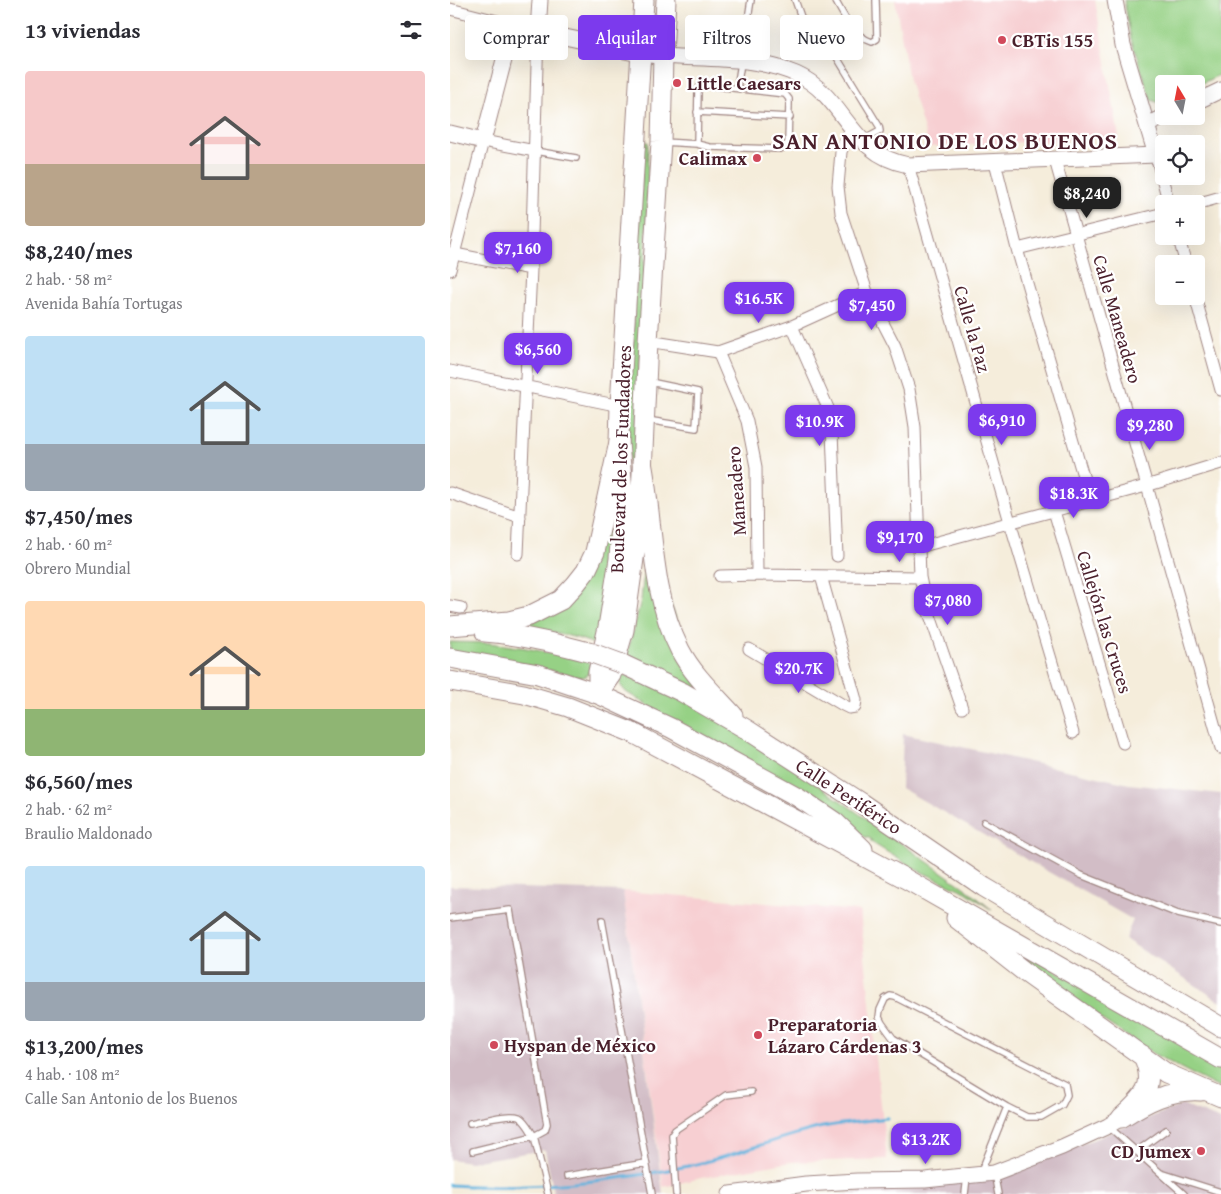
<!DOCTYPE html>
<html lang="es">
<meta charset="utf-8">
<style>
body{margin:0;font-family:"Gentium Book Plus",serif;background:#f2f2f3;color:#2b2b33;height:100vh;display:flex;flex-direction:column;font-size:19px;white-space:nowrap}
*{box-sizing:border-box;margin:0}
p{font-size:16px;color:#7c7c81}
.icon{flex:none;width:28px;height:28px;fill:none;stroke:currentColor;stroke-width:2;stroke-linecap:round;stroke-linejoin:round}
.map{position:relative;flex:1;overflow:hidden}
.side{display:flex;flex-direction:column;background:#fff;width:450px}
.side>*{flex:none}
.hud{position:absolute;left:15px;top:15px;width:475px;height:45px;display:flex;gap:10px}
.needle{width:32px;rotate:350deg}
.buttons{position:absolute;left:705px;top:75px;display:grid;gap:10px}
.buttons a{display:grid;place-items:center;width:50px;height:50px;border-radius:5px;background:#fff;box-shadow:0 5px 20px #0002;font-size:25px}
.price{position:absolute;translate:-50% -42px;padding:0 11px;border-radius:10px;background:#7c3aed;color:#fff;font-size:16px;line-height:32px;filter:drop-shadow(0 1px 2px #0008)}
.price::after{content:'';position:absolute;left:50%;top:30px;width:15px;height:11px;margin-left:-8px;background:inherit;clip-path:polygon(0 0,100% 0,50% 100%)}
.price.selected{background:#222;color:#fff}
ul{padding:0;list-style:none}
li{display:grid;align-content:center;gap:10px;height:265px;padding:0 25px}
li span{display:grid;place-items:center;height:155px;border-radius:5px;color:#555}
li>.icon{margin-inline-start:auto}
span .icon{width:90px;height:90px;fill:#fffc;stroke-width:1}
li b{font-size:21px}
h2{display:flex;justify-content:space-between;align-items:center;height:60px;padding:0 25px;font-size:21px}
.chip{padding:0 18px;border-radius:5px;background:#fff;box-shadow:0 5px 20px #0002;font-size:18px;line-height:45px}
.chip.selected{background:#7c3aed;color:#fff}
main{display:flex;flex:1;min-height:0}
.map>svg:first-child{display:block}
.built{fill:#f7cfd2}
.industrial{fill:#d2bdc6}
.green{fill:#96d185;stroke:#707858}
.lines{fill:none;stroke-linecap:round;stroke-linejoin:round}
.stream{stroke:#64b4de;stroke-width:3}
.service-casing{stroke:#a08683;stroke-width:8}
.minor-casing{stroke:#a08683;stroke-width:13}
.tertiary-casing{stroke:#a08683;stroke-width:17}
.primary-casing{stroke:#a08683;stroke-width:21}
.trunk-casing{stroke:#a08683;stroke-width:21}
.service{stroke:#fff;stroke-width:5.5}
.minor{stroke:#fff;stroke-width:11}
.tertiary{stroke:#fff;stroke-width:15}
.primary{stroke:#fff;stroke-width:19}
.trunk{stroke:#fff;stroke-width:19}
.trunk-bridge-casing{stroke:#a08683;stroke-width:21;stroke-linecap:butt}
.trunk-bridge{stroke:#fff;stroke-width:19}
.poi-dot{fill:#d1495b;stroke:#fff;stroke-width:2}
.labels{text-anchor:middle;stroke-width:4.5;stroke-linejoin:round;paint-order:stroke}
.poi-label{font-size:19px;font-weight:bold;fill:#4a1f2b;stroke:#fff;text-anchor:start}
.street-label{font-size:19px;fill:#4a1f2b;stroke:#fff}
.district-label{font-size:24px;font-weight:bold;letter-spacing:1px;fill:#4a1f2b;stroke:#fff}
</style>
<main>
<section class="side">
<h2>13 viviendas<svg class="icon" aria-label="filters" viewBox="0 0 24 24"><path d="M4 7h16M4 17h16"/><circle cx="9" cy="7" r="2"/><circle cx="15" cy="17" r="2"/></svg></h2>
<ul>
<li><span style="background:linear-gradient(#f6c9c9 60%,#b9a48a 0)"><svg class="icon" aria-label="home" viewBox="0 0 24 24"><path d="M3 11l9-7 9 7M6 9v11h12V9"/></svg></span><div><b>$8,240/mes</b><p>2 hab. · 58 m²</p><p>Avenida Bahía Tortugas</p></div></li>
<li><span style="background:linear-gradient(#bfe0f5 70%,#9aa5b1 0)"><svg class="icon" aria-label="home" viewBox="0 0 24 24"><path d="M3 11l9-7 9 7M6 9v11h12V9"/></svg></span><div><b>$7,450/mes</b><p>2 hab. · 60 m²</p><p>Obrero Mundial</p></div></li>
<li><span style="background:linear-gradient(#ffd9b3 70%,#8fb573 0)"><svg class="icon" aria-label="home" viewBox="0 0 24 24"><path d="M3 11l9-7 9 7M6 9v11h12V9"/></svg></span><div><b>$6,560/mes</b><p>2 hab. · 62 m²</p><p>Braulio Maldonado</p></div></li>
<li><span style="background:linear-gradient(#bfe0f5 75%,#9aa5b1 0)"><svg class="icon" aria-label="home" viewBox="0 0 24 24"><path d="M3 11l9-7 9 7M6 9v11h12V9"/></svg></span><div><b>$13,200/mes</b><p>4 hab. · 108 m²</p><p>Calle San Antonio de los Buenos</p></div></li>
</ul>
</section>
<div class="map">
<svg width="771" height="1194" viewBox="0 0 771 1194">
<rect width="100%" height="100%" fill="#fff"/>
<filter id="ink" filterUnits="userSpaceOnUse"><feTurbulence type="fractalNoise" baseFrequency=".02" numOctaves="2"/><feDisplacementMap in="SourceGraphic" scale="10" xChannelSelector="R" yChannelSelector="G"/><feConvolveMatrix kernelMatrix="1 2 1 2 8 2 1 2 1" color-interpolation-filters="sRGB"/></filter>
<filter id="wash" filterUnits="userSpaceOnUse"><feTurbulence type="fractalNoise" baseFrequency=".0096" numOctaves="4" result="noise"/><feDisplacementMap in="SourceGraphic" scale="20" xChannelSelector="R" yChannelSelector="G"/><feGaussianBlur stdDeviation="1.12" result="paint"/><feColorMatrix in="noise" values="0 0 0 0 0 0 0 0 0 0 0 0 0 0 0 0 0 1.4 0 .05"/><feComposite in="paint" operator="in"/></filter>
<g filter="url(#wash)">
<rect width="100%" height="100%" fill="#f5eddb"/>
<path class="built" d="M445,0H645L669,137L479,147L459,80Z
M173,891L410,911L437,1159L341,1162L251,1178L213,1187Z"/>
<path class="industrial" d="M453,734L679,784L771,794V1002L675,939L683,920L451,788Z
M0,886L173,891L213,1194H104L95,1150L20,1162L0,1159Z
M732,1105L771,1120V1194H389L546,1177Z"/>
<path class="green" d="M674,0H771V74L746,86V84H714V101L710,103L701,100L681,39Z
M194,142H198L197,221L183,505L179,457V408Z
M160,516H167L148,646C124,634 93,631 66,628L109,610Z
M197,546L256,692L177,654L191,600Z
M0,642L40,643L76,648L137,661L140,664L138,675L134,677L126,676L64,662L0,652Z
M172,674L234,698L355,776L519,891L542,910L516,892L465,869L421,842V839L408,834L176,692L171,686L169,677Z
M529,927L771,1065V1089L704,1054L654,1021Z"/>
<g class="lines">
<path class="stream" d="M0,1185C76,1190 163,1182 238,1166C283,1157 327,1137 373,1127C394,1123 416,1121 437,1118"/>
</g>
</g>
<g filter="url(#ink)">
<g class="lines">
<g class="service-casing">
<path id="service" d="M345,0L351,17L383,51L429,126L430,131L413,140
M385,0C394,16 403,36 422,42L427,39L426,0
M287,88L301,0
M247,112L340,117
M213,142L247,144L259,147L330,149L335,147L338,143L339,103V99L335,94L255,85L250,86L248,90L247,144
M85,151L126,158
M197,420L246,428L248,392L200,382
M534,822L631,875L728,914L771,924
M0,918L60,910L97,1124L95,1130L84,1136L98,1194
M152,920L202,1194
M20,1123C32,1121 59,1113 69,1117C76,1121 80,1130 84,1136L23,1151
M658,1126L734,1194
M687,1151L716,1130
M531,1172L557,1107L443,1038L432,1023L429,1017L430,1010L435,999L440,996L445,997L615,1084L617,1095L612,1105L591,1117H577L557,1107
M544,1173L548,1194
M711,1173L771,1192
M117,1176L196,1163
M226,1194L222,1135L225,1130L276,1095L301,1092
M515,1194L517,1177"/>
</g>
<g class="minor-casing">
<path id="minor" d="M0,9L63,25
M402,129L395,140L391,152L388,186L391,213L417,292L445,346L459,389L465,427L470,577L475,601L512,708
M706,155L719,204
M605,160L771,748
M545,162L567,249L640,500
M458,165L560,522L623,733
M746,204L771,197
M728,236L736,264
M567,249L714,213
M0,253L81,269
M0,270L33,141L85,151
M745,296L771,390
M342,326L378,408L382,432L387,556
M198,341L268,352L342,326L417,292
M268,352L297,421L306,467L307,575
M0,371L170,406
M0,493L70,517
M604,511L673,743
M469,547L696,486L771,463
M68,554L81,269L88,31
M270,576L307,575L470,577
M0,606L11,608
M299,649L393,705L399,708L405,707L406,700L371,576"/>
</g>
<g class="tertiary-casing">
<path id="tertiary" d="M88,31L90,0
M746,102L771,90
M697,125L716,116
M0,133L33,141L63,25C91,32 119,38 148,44C162,48 177,52 192,54C244,61 297,53 346,74C396,96 398,154 458,165L706,155L673,45L665,0
M280,1194L356,1184L407,1181L475,1180L544,1173L612,1147L658,1126L671,1118"/>
</g>
<g class="primary-casing">
<path id="primary" d="M148,694L161,675L174,630L190,516L198,341L211,142L213,56L216,0
M148,694V672L158,627L169,559L173,494L169,442L170,406L194,0"/>
</g>
<g class="trunk-casing">
<path id="trunk" d="M192,462C204,524 200,592 230,650C243,675 265,695 283,715
M0,626L59,621L79,616L111,600L125,585L136,571L145,552L169,442
M35,632C72,635 106,643 142,653
M0,658L88,674L148,694L221,728L348,797L385,822L413,849
M172,664L232,692L296,729L411,803L534,887L771,1027
M0,681L74,694L118,707L183,733L456,879L771,1059
M506,918L576,973L716,1073L771,1097
M693,1056C707,1087 693,1098 671,1118C696,1102 720,1089 751,1091"/>
</g>
<use href="#service" class="service"/>
<use href="#minor" class="minor"/>
<use href="#tertiary" class="tertiary"/>
<use href="#primary" class="primary"/>
<use href="#trunk" class="trunk"/>
<g class="trunk-bridge-casing">
<path id="trunk-bridge" d="M142,653L172,664"/>
</g>
<use href="#trunk-bridge" class="trunk-bridge"/>
</g>
</g>
<g class="poi-dot">
<circle cx="552" cy="40" r="5"/>
<circle cx="227" cy="83" r="5"/>
<circle cx="307" cy="158" r="5"/>
<circle cx="308" cy="1035" r="5"/>
<circle cx="44" cy="1045" r="5"/>
<circle cx="751" cy="1151" r="5"/>
</g>
<g class="labels">
<g class="poi-label">
<text x="562" y="47">CBTis 155</text>
<text x="237" y="90">Little Caesars</text>
<text x="297" y="165" text-anchor="end">Calimax</text>
<text x="318" y="1031">Preparatoria<tspan x="318" dy="22">Lázaro Cárdenas 3</tspan></text>
<text x="54" y="1052">Hyspan de México</text>
<text x="741" y="1158" text-anchor="end">CD Jumex</text>
</g>
<g class="street-label">
<text transform="translate(668 319) rotate(74)" y="7">Calle Maneadero</text>
<text transform="translate(523 329) rotate(74)" y="7">Calle la Paz</text>
<text transform="translate(170 459) rotate(-88)" y="7">Boulevard de los Fundadores</text>
<text transform="translate(286 491) rotate(-94)" y="7">Maneadero</text>
<text transform="translate(655 622) rotate(73)" y="7">Callejón las Cruces</text>
<text transform="translate(399 796) rotate(33)" y="7">Calle Periférico</text>
</g>
<g class="district-label">
<text x="495" y="149">SAN ANTONIO DE LOS BUENOS</text>
</g>
</g>
</svg>
<div class="buttons">
<a><svg class="needle" viewBox="-14 -14 28 28"><path d="M0-13l5 13h-10z" fill="#e53935"/><path d="M0 13l5-13h-10z" fill="#7c7c81"/></svg></a>
<a><svg class="icon" aria-label="locate" viewBox="0 0 24 24"><circle cx="12" cy="12" r="6"/><path d="M12 2v4M12 18v4M2 12h4M18 12h4"/></svg></a>
<a>+</a>
<a>−</a>
</div>
<b class="price selected" style="left:637px;top:219px">$8,240</b>
<b class="price" style="left:68px;top:274px">$7,160</b>
<b class="price" style="left:309px;top:324px">$16.5K</b>
<b class="price" style="left:422px;top:331px">$7,450</b>
<b class="price" style="left:88px;top:375px">$6,560</b>
<b class="price" style="left:552px;top:446px">$6,910</b>
<b class="price" style="left:370px;top:447px">$10.9K</b>
<b class="price" style="left:700px;top:451px">$9,280</b>
<b class="price" style="left:624px;top:519px">$18.3K</b>
<b class="price" style="left:450px;top:563px">$9,170</b>
<b class="price" style="left:498px;top:626px">$7,080</b>
<b class="price" style="left:349px;top:694px">$20.7K</b>
<b class="price" style="left:476px;top:1165px">$13.2K</b>
<div class="hud">
<a class="chip">Comprar</a>
<a class="chip selected">Alquilar</a>
<a class="chip">Filtros</a>
<a class="chip">Nuevo</a>
</div>
</div>
</main>
